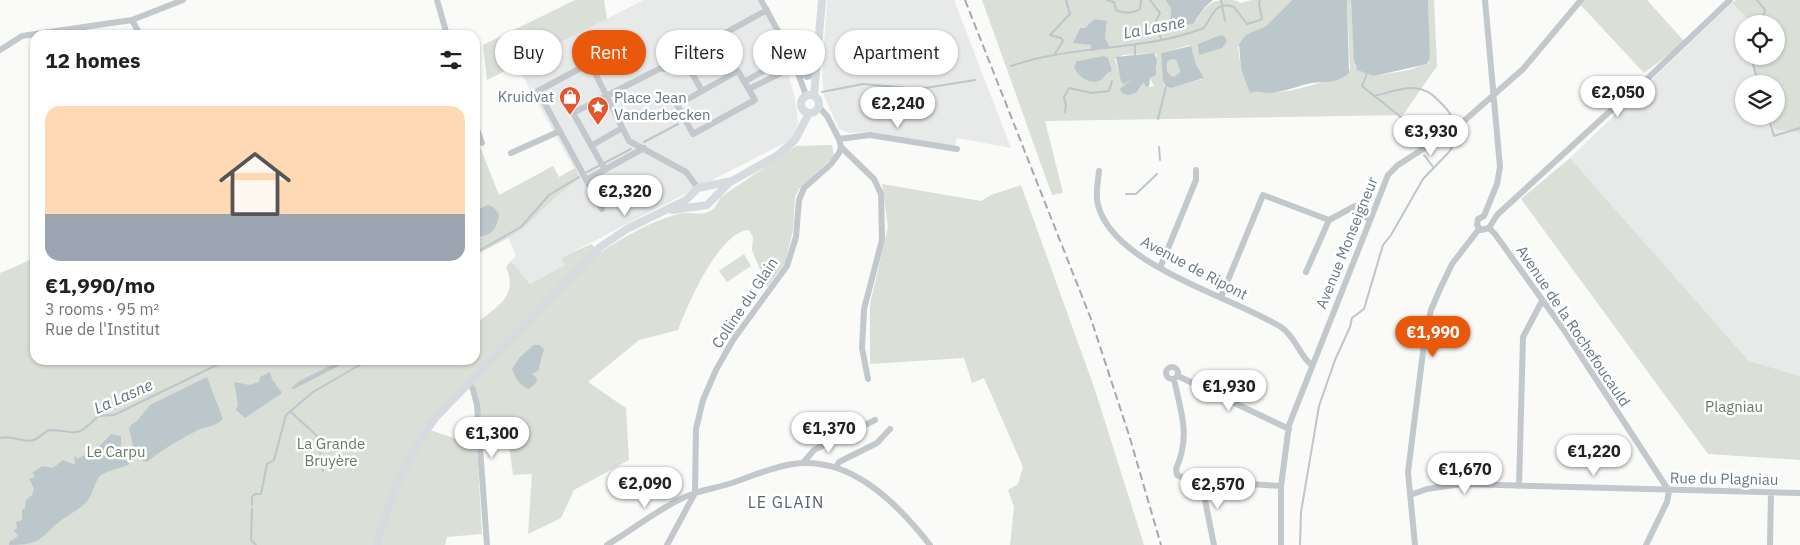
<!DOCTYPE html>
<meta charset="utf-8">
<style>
body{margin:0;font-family:"IBM Plex Sans",sans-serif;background:#f6f6f6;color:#202124;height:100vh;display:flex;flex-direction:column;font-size:19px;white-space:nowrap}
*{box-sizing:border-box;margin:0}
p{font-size:16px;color:#757577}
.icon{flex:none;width:28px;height:28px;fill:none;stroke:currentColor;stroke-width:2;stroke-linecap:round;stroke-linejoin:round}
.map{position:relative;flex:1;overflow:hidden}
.panel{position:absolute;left:30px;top:30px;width:450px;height:335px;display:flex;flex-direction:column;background:#fff;border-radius:15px;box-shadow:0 1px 4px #0004}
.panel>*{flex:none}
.top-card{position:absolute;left:495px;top:30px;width:475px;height:45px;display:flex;gap:10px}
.buttons{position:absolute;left:1735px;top:15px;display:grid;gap:10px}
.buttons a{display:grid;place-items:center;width:50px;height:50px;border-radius:50%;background:#fff;box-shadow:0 1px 4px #0004;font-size:25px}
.price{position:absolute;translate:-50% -42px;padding:0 11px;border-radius:18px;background:#fff;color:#222;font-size:16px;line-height:32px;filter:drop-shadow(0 1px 2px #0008)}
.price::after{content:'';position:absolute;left:50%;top:30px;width:15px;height:11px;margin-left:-8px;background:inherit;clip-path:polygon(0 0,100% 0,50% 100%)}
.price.on{background:#ea580c;color:#fff}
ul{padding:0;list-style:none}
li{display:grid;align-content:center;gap:10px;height:265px;padding:0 15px}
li+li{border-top:1px solid #e0e0e0}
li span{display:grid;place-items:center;height:155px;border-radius:15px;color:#555}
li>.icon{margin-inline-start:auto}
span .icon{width:90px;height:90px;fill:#fffc;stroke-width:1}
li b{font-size:21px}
h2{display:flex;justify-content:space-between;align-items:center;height:60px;padding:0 15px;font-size:21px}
.tag{padding:0 18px;border-radius:22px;background:#fff;box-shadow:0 1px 4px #0004;font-size:18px;line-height:45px}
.tag.on{background:#ea580c;color:#fff}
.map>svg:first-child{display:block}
.built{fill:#e8e9e9}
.green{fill:#dadfd7;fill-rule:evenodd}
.water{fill:#bbc7cb;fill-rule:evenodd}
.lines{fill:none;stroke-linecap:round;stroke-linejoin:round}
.stream{stroke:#bbc7cb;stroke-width:2}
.minor{stroke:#c3c8cc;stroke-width:6}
.major{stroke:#d6dbdf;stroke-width:8}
.rail{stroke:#a2aab0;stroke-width:2;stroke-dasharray:8 4;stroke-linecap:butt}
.labels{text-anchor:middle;stroke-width:5;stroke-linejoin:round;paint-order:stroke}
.poi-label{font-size:15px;fill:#657683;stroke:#fff;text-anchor:end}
.street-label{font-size:15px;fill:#657683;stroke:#fff}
.park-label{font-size:15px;fill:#687a64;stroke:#fff}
.water-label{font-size:16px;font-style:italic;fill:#60757c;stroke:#fff}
.neighbourhood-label{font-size:16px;letter-spacing:1px;fill:#57646e;stroke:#fff}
</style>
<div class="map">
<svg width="1800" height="545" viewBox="0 0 1800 545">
<rect width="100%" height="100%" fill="#fafaf8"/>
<path class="built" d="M643,0H760L787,50L790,81L795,98L798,123L792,139L561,258L565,265L530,284L511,261L516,256L508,237L542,211L560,192L580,179L517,66Z
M827,0H954L1011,148L957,138L955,146L871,132L849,133L839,129L824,96L822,75Z
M1732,3L1752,24H1744V56H1754L1753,63L1759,84H1744V116H1770L1774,129L1800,133V376L1749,361L1570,158Z"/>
<path class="green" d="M575,0H604L607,19L487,80L483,45Z
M982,0H1165L1171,8L1170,22L1176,26L1197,20C1206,5 1211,0 1228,0C1234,0 1236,0 1240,3L1252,0H1292L1266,26L1247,35L1238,47L1241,69L1253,92C1261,90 1271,93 1280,92C1305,89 1328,81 1350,70L1347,0H1351L1355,67L1374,76L1409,70L1429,63L1428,0H1434L1437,66L1403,115L1045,121L1063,193L1052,195ZM1094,19L1107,22L1105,38L1110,47L1091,50V45L1078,42L1075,39L1080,28H1085ZM1190,45L1196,65L1203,79L1165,89L1161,53ZM1154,53L1157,55V70L1142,74L1150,78L1154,86L1149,87L1143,83L1138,91L1127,94L1132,79L1122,83L1115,59L1123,55ZM1101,57L1109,63L1111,71C1100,75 1099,84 1085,80L1077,61Z
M1576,0H1647L1685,42L1644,73Z
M1736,0H1800V133L1774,129L1770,116H1776V84H1759L1753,63L1754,56H1776V24H1752L1732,3Z
M1172,59L1176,60L1180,73L1174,77C1167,75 1165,67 1168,61Z
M475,134L499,195L553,166L559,177L575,168L580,179C554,194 540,216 516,233C504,241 488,248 475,256Z
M832,145L834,156L799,189L795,197L793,230L785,263L767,287L752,250L753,237L749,230C719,231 687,306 678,330L639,340L588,382L626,408L629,460L574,490L561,518L528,534L532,474L513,475L508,438L480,442L477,405L468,383L427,429L477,446L482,534L447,537L445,545H0V273L35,258V360H475V324C496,307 519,297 506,267L511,261L530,284L565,265L561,258L591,244L601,252C626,236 649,222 678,214C689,211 703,217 712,210C716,207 718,201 721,197L796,146Z
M1570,158L1749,361L1800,376V460L1708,454L1521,199Z
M882,184L981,201L991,195L1021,185L1094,387L1144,545H1010L1014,507L1008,490L1018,484L1023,467L984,378L972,383L964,358L870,364V304L888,227Z
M744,254L751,266L727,282L719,271Z"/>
<path class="water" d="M1165,0H1213L1205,7L1193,24L1173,26L1170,22L1171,8Z
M1292,0H1347L1349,73C1336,84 1326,81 1311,83C1298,86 1286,91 1272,93C1264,93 1257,90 1250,93L1241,69L1239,44L1246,35L1266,26Z
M1351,0H1428L1430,58L1427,64L1374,76L1357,70L1354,60Z
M1094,19L1107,21L1105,38L1110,47L1091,51V45L1073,43L1080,28H1085Z
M1221,35L1225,37L1227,41L1222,48L1199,55L1198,44Z
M1191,46L1196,65L1204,78L1171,88L1166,87L1163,80L1161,53ZM1172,59L1176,60L1180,72L1174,77C1167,75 1165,67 1168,61Z
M1154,53L1157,59L1156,75L1150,78L1142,74L1150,78L1149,86L1147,87L1143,83L1137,92L1129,95L1122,93L1120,89L1132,79L1124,84L1121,82L1116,57Z
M1104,56L1108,58L1112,71C1106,73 1106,75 1102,79C1092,87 1078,77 1074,67L1077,61Z
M487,205L493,207L499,214C497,228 492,238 475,236V219L478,210Z
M534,345H539L544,349L538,371L532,374L537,378L536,383L529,389C519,385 516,379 512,369L520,357Z
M342,360H350L294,389L291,388L301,380Z
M270,372L272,379L282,393L245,418L236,410L238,404L234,382L249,385L259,382L260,377Z
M207,377L223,419C215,427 207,426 198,430C180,439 163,449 147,462L143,461L134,449L129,429L131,425L137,421L150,405Z
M111,434L121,436V452L130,464C122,468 108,470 101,475C96,479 93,491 90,497C84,508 72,512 63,519C39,537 44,545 9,545V542L18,536L14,530L17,528L16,522L22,520V509H25L26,500L32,495L34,489L29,478H33L35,476L32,473L42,466L53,468L63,460L75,465L74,454L77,459L89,453L91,455Z"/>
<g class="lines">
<path class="stream" d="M1107,0L1114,2L1116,10C1122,14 1134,13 1140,9L1141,0
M1150,0L1160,13L1156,21L1161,39
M1221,0L1225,21
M1757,0L1765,10L1761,24
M1135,44V54
M1054,55L1063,41L1061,38L1050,35L1070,14L1066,0
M1751,56L1758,84
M1011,66C1073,44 1143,52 1204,28C1212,16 1216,0 1234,7L1247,24L1260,20L1262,18L1259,5L1260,0
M1367,73L1362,86L1402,118L1418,147
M822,92L863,84L919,89L975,80
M1374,96C1399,90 1419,79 1439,101C1447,109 1451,113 1454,123
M1065,112L1066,106L1064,97L1069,88L1092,93L1109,91L1112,81
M1768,116L1774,136L1800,128
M1158,119L1166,87
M644,142L678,124
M1159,147L1160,160
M1424,155L1434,168
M587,172L631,149
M1126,194H1136L1157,174
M475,253L521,227L549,195L579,177
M291,412L317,436L323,471
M0,438C12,434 23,444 34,440C39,438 44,433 48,430C78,430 74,441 98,416L114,415L227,360
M252,505V497L255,494H261L267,464L274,460L286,415L313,392L368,360
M252,509L251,540L256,545
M1300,545L1301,512L1319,406L1335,360L1350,327L1352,318L1364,309L1383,245L1391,235L1423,179L1449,152L1459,136L1458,133"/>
<path class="minor" d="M437,0L447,35
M761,0L791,55L806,95
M132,20L140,35
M0,50L22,36L132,20L183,0
M685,61L702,91
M797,70L807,77L817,74
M738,71L755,100L693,134L677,105Z
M744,82L791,55
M749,89L795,66
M475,124L482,143
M839,139L870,135L957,149
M591,146L622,128
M841,147L874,179L881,194L882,240L864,309L862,348L868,379
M511,153L560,131
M605,170L573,113L659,69C676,68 698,58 707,43L767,10
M1099,171C1098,182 1095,194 1098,205C1114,266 1231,296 1281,327C1296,337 1300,357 1312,365
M586,180L644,148
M602,209L538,91L590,63L629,141L686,172L698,188
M1484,216L1497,184L1500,167L1485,0
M1484,216L1478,219L1477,225L1481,230L1489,228
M1329,220L1355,206L1369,220
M1489,228L1495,234L1564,330L1669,491L1667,502L1646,545
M1489,228L1497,215L1608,113L1628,97L1730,0
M1160,268L1196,180V170
M1221,297L1263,195L1329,220L1306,272
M1166 373a6 6 0 1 1 12 0a6 6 0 1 1-12 0Z
M1178,376L1289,429
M1174,379C1181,413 1191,435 1176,469L1177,475L1189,480L1281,486
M468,383L473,389L477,405L487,545
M803,463L814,450L875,420
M836,467L839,462L877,443L890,429
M1201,480L1214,545
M1519,486L1523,337L1542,301
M1410,495L1427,489L1461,484L1800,493
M607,545C634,529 666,503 695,493C707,489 720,487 732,483C752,476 772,467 793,464C851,456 897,503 930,545
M667,545L695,493L696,429L703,400L716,370L733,340L787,266L796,237L799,200L804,188L831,164L839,153L841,147L839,139L827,116L819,107
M1281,545V486L1289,425L1388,175L1398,165L1456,128L1523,69L1581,0
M1415,545L1408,472L1425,336L1431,310L1440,289L1452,264L1479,229
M1770,545L1771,493"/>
<path class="major" d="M801 104a9 9 0 1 1 18 0a9 9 0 1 1-18 0Z
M814,95L822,0
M672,210L707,205L730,182
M377,545C389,499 407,455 436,417L599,248L627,229L686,200L698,188L732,181L778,155L795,140L809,113"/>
<path class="rail" d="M965,0L1091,319L1129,435L1161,545"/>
</g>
<defs>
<g id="shop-pin" transform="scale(1.125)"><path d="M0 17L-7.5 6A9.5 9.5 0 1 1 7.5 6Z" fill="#e4572e" stroke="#fff"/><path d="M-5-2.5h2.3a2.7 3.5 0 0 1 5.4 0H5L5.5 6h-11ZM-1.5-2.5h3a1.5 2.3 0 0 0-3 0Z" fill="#fff"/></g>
<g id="sight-pin" transform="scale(1.125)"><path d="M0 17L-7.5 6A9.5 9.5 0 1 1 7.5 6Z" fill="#e4572e" stroke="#fff"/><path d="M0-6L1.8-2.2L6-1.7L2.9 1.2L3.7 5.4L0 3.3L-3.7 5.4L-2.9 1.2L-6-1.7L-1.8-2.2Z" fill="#fff"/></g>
</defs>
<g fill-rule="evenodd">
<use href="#shop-pin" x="570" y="97"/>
<use href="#sight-pin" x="598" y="107"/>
</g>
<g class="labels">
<g class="poi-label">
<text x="554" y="102">Kruidvat</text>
<text x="614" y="103" text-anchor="start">Place Jean<tspan x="614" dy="17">Vanderbecken</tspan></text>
</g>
<g class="street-label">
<text transform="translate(1347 243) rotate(-68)" y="5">Avenue Monseigneur</text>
<text transform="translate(1194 268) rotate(28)" y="5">Avenue de Ripont</text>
<text transform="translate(745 303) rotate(-56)" y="5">Colline du Glain</text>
<text transform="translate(1573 326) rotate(56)" y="5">Avenue de la Rochefoucauld</text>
<text transform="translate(1724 479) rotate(1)" y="5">Rue du Plagniau</text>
</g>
<g class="park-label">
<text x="1734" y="412">Plagniau</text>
<text x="331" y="449">La Grande<tspan x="331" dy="17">Bruyère</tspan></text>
<text x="116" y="457">Le Carpu</text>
</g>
<g class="water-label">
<text transform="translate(1154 27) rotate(-11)" y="6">La Lasne</text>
<text transform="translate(123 396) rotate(-24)" y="6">La Lasne</text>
</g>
<g class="neighbourhood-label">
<text x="786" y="508">LE GLAIN</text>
</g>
</g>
</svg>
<div class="buttons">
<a><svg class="icon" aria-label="locate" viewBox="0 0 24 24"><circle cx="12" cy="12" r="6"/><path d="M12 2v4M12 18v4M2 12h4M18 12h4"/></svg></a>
<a><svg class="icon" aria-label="layers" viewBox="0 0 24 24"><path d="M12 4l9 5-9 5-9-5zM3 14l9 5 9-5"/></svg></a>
</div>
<b class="price" style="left:1618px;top:118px">€2,050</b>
<b class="price" style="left:898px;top:129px">€2,240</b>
<b class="price" style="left:1431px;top:157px">€3,930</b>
<b class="price" style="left:625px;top:217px">€2,320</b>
<b class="price on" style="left:1433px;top:358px">€1,990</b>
<b class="price" style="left:1229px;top:412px">€1,930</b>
<b class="price" style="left:829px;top:454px">€1,370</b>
<b class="price" style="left:492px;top:459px">€1,300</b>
<b class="price" style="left:1594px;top:477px">€1,220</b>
<b class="price" style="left:1465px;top:495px">€1,670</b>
<b class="price" style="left:645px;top:509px">€2,090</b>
<b class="price" style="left:1218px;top:510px">€2,570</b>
<div class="top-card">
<a class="tag">Buy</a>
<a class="tag on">Rent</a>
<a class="tag">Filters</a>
<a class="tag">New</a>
<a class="tag">Apartment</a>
</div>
<section class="panel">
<h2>12 homes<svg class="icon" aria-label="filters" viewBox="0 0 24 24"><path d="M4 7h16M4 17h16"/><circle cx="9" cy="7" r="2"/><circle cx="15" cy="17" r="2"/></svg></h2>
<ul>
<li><span style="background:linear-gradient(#ffd9b3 70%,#9aa5b1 0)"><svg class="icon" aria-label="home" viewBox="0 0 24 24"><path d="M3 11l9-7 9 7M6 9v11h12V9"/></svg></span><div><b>€1,990/mo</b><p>3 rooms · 95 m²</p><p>Rue de l'Institut</p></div></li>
</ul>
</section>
</div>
